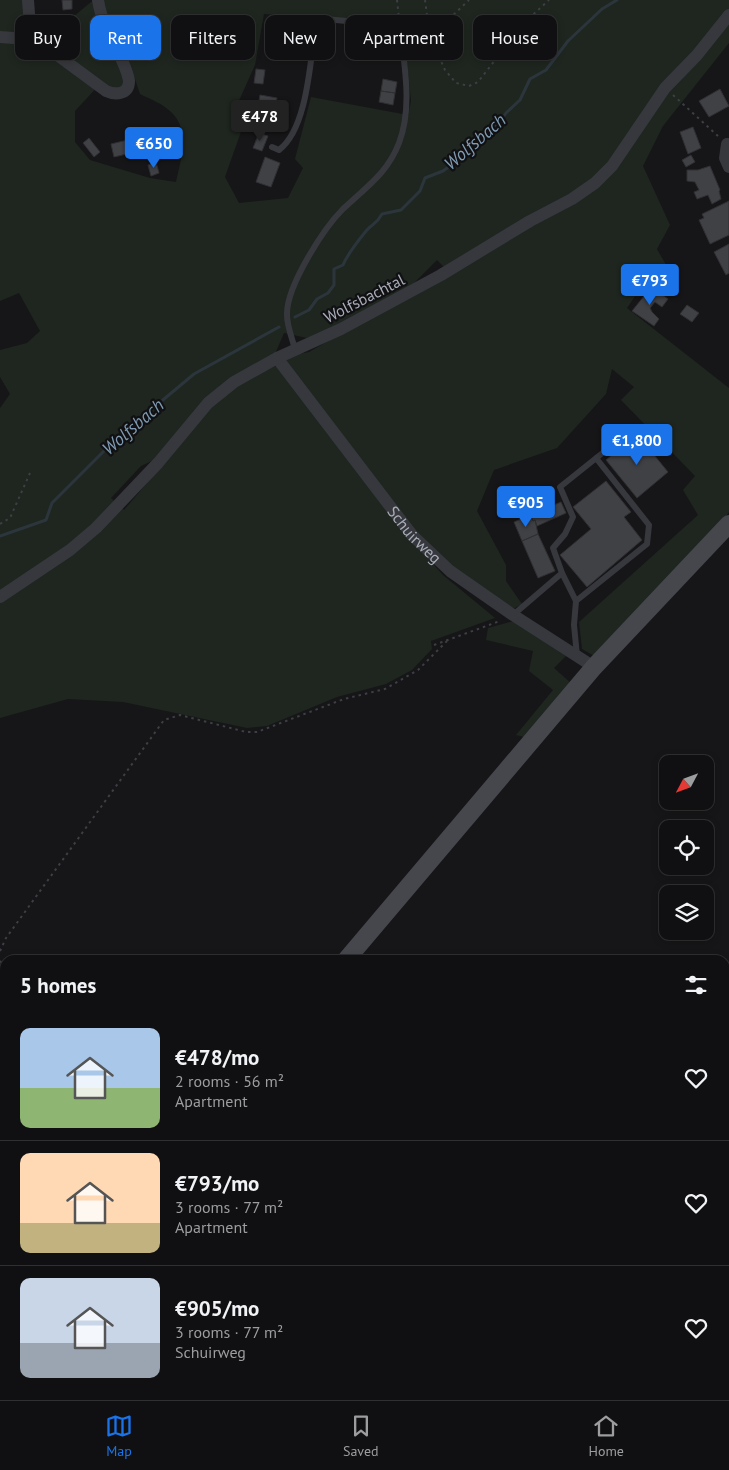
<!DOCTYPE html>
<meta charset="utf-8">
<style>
body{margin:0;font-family:"PT Sans",sans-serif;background:#19191b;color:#f1f3f6;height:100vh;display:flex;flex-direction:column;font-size:19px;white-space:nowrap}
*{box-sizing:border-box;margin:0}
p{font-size:16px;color:#9c9d9f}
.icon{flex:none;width:28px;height:28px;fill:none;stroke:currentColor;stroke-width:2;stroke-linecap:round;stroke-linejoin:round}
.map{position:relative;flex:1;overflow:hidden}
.side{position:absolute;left:0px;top:955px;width:730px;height:445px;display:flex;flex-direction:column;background:#101012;border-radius:15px 15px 0 0;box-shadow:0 2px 8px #0003,0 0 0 1px #303032}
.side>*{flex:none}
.hud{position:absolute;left:15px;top:15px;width:700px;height:45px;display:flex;gap:10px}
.needle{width:32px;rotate:229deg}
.tools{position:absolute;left:659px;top:755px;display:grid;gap:10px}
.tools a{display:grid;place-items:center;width:55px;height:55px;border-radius:10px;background:#101012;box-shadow:0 2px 8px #0003,0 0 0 1px #303032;font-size:25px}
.price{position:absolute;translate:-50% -42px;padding:0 11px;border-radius:5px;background:#1a73e8;color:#fff;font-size:16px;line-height:32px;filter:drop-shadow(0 1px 2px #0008)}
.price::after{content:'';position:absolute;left:50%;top:30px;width:15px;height:11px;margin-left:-8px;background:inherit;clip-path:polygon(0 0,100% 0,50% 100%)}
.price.on{background:#222;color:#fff}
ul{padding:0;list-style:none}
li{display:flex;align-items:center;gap:15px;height:125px;padding:0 20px}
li+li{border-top:1px solid #303032}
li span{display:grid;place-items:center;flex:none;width:140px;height:100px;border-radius:10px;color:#555}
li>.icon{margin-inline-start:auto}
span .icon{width:60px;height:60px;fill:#fffc;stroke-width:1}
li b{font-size:21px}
h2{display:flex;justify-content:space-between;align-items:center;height:60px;padding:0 20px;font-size:21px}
.chip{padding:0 18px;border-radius:10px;background:#101012;box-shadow:0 2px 8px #0003,0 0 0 1px #303032;font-size:18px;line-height:45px}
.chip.on{background:#1a73e8;color:#fff}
.tabs{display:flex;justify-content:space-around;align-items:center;height:70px;border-top:1px solid #303032;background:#101012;font-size:14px;color:#9c9d9f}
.tabs a{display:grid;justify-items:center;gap:2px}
.tabs .on{color:#1a73e8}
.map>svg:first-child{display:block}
.green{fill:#1e261f;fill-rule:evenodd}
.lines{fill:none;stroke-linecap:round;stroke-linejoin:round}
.stream{stroke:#2c353c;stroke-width:3}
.building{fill:#404145;stroke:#303034}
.path{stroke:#3d3f44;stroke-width:2;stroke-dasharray:2.5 4;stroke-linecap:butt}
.lane{stroke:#37383d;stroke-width:6}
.street{stroke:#37383d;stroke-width:12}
.secondary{stroke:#45474d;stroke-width:18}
.labels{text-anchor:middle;stroke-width:4.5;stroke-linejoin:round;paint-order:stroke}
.street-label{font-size:16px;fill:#a8adb8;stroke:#111113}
.water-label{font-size:18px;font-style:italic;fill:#7f9bb3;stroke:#111113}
</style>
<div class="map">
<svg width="729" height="1400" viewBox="0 0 729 1400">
<rect width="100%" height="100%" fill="#161618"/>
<path class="green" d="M0,0H23L26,27L19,34L0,31Z
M100,0H729V9L609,163L592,181L445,268L437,260L408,289L336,329L307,338L284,333L275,354L234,376L156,459L141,466L111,498L124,510L218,400L232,387L274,366L282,368L409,537L443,575L495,618L431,641L432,649L412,670L386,684L337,697L267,726L247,728L123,702L68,699L0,718V408L10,394L0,377V350L27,343L40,331L19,293L0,301V40L43,42L91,2ZM264,14L403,24L411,101L408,115L311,97L295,159L303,168L288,198L239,203L225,177L243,126L238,103L255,65ZM135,79L140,94C150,99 163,104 171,112C191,131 181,158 176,182L150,178L90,160L75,142V111L101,83L114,92Z
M729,22V43L663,126L643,166L670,225L657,249L669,270L653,279L648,277L627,308L729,388V512L723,521L596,657L582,649L579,622L698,515L683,490L695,476L621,400L634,387L612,369L606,394L557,448L494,470L477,511L506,565V581L522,604L515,608L506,607L450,567L415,532L286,361L288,356L309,352L523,230L575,203L661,96Z
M514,621L566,656L554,668L571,683L524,737L516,735L553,690L529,671L533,651L486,640L488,628Z
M729,1062V1392L722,1400H634L633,1395H725V1066Z
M169,1395H450L437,1400H202Z"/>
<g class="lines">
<path class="stream" d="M295,317L309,310L317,299L328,293L334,285V269L343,265C348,253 358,241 366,231C373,223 376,225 382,214L401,210L420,191L425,178L443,171L471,151L486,130L499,123L506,113L520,100L530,79L546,70L568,41L602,9L617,0
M0,536L46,520L52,503L115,440L194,374L279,327
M725,1142L729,1144"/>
</g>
<path class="building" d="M62,0H72V9L63,10Z
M380,38L384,45L371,51L367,44Z
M256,69L265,70L263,84L254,83Z
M383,79L397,82L395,93L381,91Z
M720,89L729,106L709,117L699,101Z
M381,91L395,93L393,105L379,102Z
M260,95L277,98L272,120L256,118Z
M693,127L701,148L688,154L680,132Z
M259,133L268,136L262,151L253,148Z
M140,137L143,150L114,157L111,144Z
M89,138L100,152L94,157L83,143Z
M691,155L695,162L686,167L682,160Z
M265,157L280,163L271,187L256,182Z
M156,162L159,173L151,176L148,165Z
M710,166L720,190L719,191L721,199L712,204L708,195L697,199L694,192L699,190L695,182L687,181V170H698Z
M729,201V235L710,244L699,220L704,218L702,214Z
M729,244V273L726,275L714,252Z
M653,288L668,299L662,307L655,302L650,308L652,312L659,319L654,326L632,311L649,290L651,291Z
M687,305L699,313L692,322L680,314Z
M637,434L668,472L637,498L606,460Z
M606,481L631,512L624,517L642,540L587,587L560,555L591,529L573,507Z
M561,502L566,513L537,526L535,520L533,521L530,515Z
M530,515L533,521L535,520L538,534L522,541L514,522Z
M538,534L555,571L538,578L522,541Z"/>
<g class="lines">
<path class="path" d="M397,0L399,19
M425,0L430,37L445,70L456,83L469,86L478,82L524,23L549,0
M430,37L469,0
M673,95L718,136
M0,524L10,518L30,473
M434,645L500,621
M0,951L6,938L164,720L180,715L246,732H257L344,699L385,689L418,670L447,641
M0,961L5,967
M0,1015L5,1007
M725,1191L729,1187"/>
<path class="lane" d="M272,147L279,150C307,129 310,63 315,30L318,22L325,19L400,26C404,65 413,106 399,143C387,174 366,187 343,209C323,229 286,287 287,315C287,326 292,338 295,349
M576,601L647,544L649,525L596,458
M513,615L562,573
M577,656L574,625L576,601L562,573L553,548L565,534L573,517L560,487L620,439"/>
<g class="street">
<path d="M0,37L27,39L45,46L106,91C115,95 129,95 129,81C128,73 124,65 121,58C112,40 101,21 98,0"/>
<path d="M27,39L30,27L28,0"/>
<path d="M727,144L725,158L729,167"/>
<path id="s1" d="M277,358L412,535L450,571L513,615L594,667"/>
<path d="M0,597L70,550L96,528L158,463L208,403L234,382L277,358L341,329L441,275L530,221L572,199L595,183L612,166L665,88L697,55L729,15"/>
<path d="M0,1312L5,1315"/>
</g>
<path class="secondary" d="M346,960L594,667L729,524
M93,1395V1400"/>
</g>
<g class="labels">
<g class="street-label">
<text transform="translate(364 298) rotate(-27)" y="6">Wolfsbachtal</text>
<text dy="6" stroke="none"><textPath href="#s1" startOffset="224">Schuirweg</textPath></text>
</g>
<g class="water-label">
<text transform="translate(475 142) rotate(-41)" y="6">Wolfsbach</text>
<text transform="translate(133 427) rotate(-41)" y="6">Wolfsbach</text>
</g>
</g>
</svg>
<div class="tools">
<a><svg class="needle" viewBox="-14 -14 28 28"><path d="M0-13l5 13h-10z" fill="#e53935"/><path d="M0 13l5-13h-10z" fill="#9c9d9f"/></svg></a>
<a><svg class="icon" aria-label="locate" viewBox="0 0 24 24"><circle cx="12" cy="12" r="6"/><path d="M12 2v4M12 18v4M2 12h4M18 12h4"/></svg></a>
<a><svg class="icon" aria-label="layers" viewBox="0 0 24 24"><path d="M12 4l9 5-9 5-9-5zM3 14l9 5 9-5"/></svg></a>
</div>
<b class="price on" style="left:260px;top:142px">€478</b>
<b class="price" style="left:154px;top:169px">€650</b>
<b class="price" style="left:650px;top:306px">€793</b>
<b class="price" style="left:637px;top:466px">€1,800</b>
<b class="price" style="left:526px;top:528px">€905</b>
<div class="hud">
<a class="chip">Buy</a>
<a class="chip on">Rent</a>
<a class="chip">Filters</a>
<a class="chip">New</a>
<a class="chip">Apartment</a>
<a class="chip">House</a>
</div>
<section class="side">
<h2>5 homes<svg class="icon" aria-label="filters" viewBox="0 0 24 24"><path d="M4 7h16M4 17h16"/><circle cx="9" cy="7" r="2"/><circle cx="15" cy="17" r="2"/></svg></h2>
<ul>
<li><span style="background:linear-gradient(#a9c7e8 60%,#8fb573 0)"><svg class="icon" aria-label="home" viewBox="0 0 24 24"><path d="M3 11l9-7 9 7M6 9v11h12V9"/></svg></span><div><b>€478/mo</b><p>2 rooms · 56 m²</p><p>Apartment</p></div><svg class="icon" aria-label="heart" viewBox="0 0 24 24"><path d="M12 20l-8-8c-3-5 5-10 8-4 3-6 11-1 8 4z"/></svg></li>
<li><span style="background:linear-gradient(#ffd9b3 70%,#c2b280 0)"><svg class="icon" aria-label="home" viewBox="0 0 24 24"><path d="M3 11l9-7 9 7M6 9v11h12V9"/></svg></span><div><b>€793/mo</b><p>3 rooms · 77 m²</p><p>Apartment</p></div><svg class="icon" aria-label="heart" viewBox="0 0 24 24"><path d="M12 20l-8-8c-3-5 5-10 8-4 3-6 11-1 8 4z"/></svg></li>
<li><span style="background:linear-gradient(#c9d6e8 65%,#9aa5b1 0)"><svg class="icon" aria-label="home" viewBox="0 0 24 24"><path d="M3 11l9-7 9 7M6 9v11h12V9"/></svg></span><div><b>€905/mo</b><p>3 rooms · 77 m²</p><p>Schuirweg</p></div><svg class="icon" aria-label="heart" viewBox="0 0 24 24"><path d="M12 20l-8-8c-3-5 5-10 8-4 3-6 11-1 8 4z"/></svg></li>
</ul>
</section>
</div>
<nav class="tabs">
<a class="on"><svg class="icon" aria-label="map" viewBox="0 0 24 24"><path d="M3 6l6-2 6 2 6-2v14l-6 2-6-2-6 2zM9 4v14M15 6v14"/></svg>Map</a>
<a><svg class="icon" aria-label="saved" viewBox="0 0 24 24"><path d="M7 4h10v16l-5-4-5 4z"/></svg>Saved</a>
<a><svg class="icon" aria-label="home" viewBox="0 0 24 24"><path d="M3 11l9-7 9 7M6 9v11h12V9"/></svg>Home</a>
</nav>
